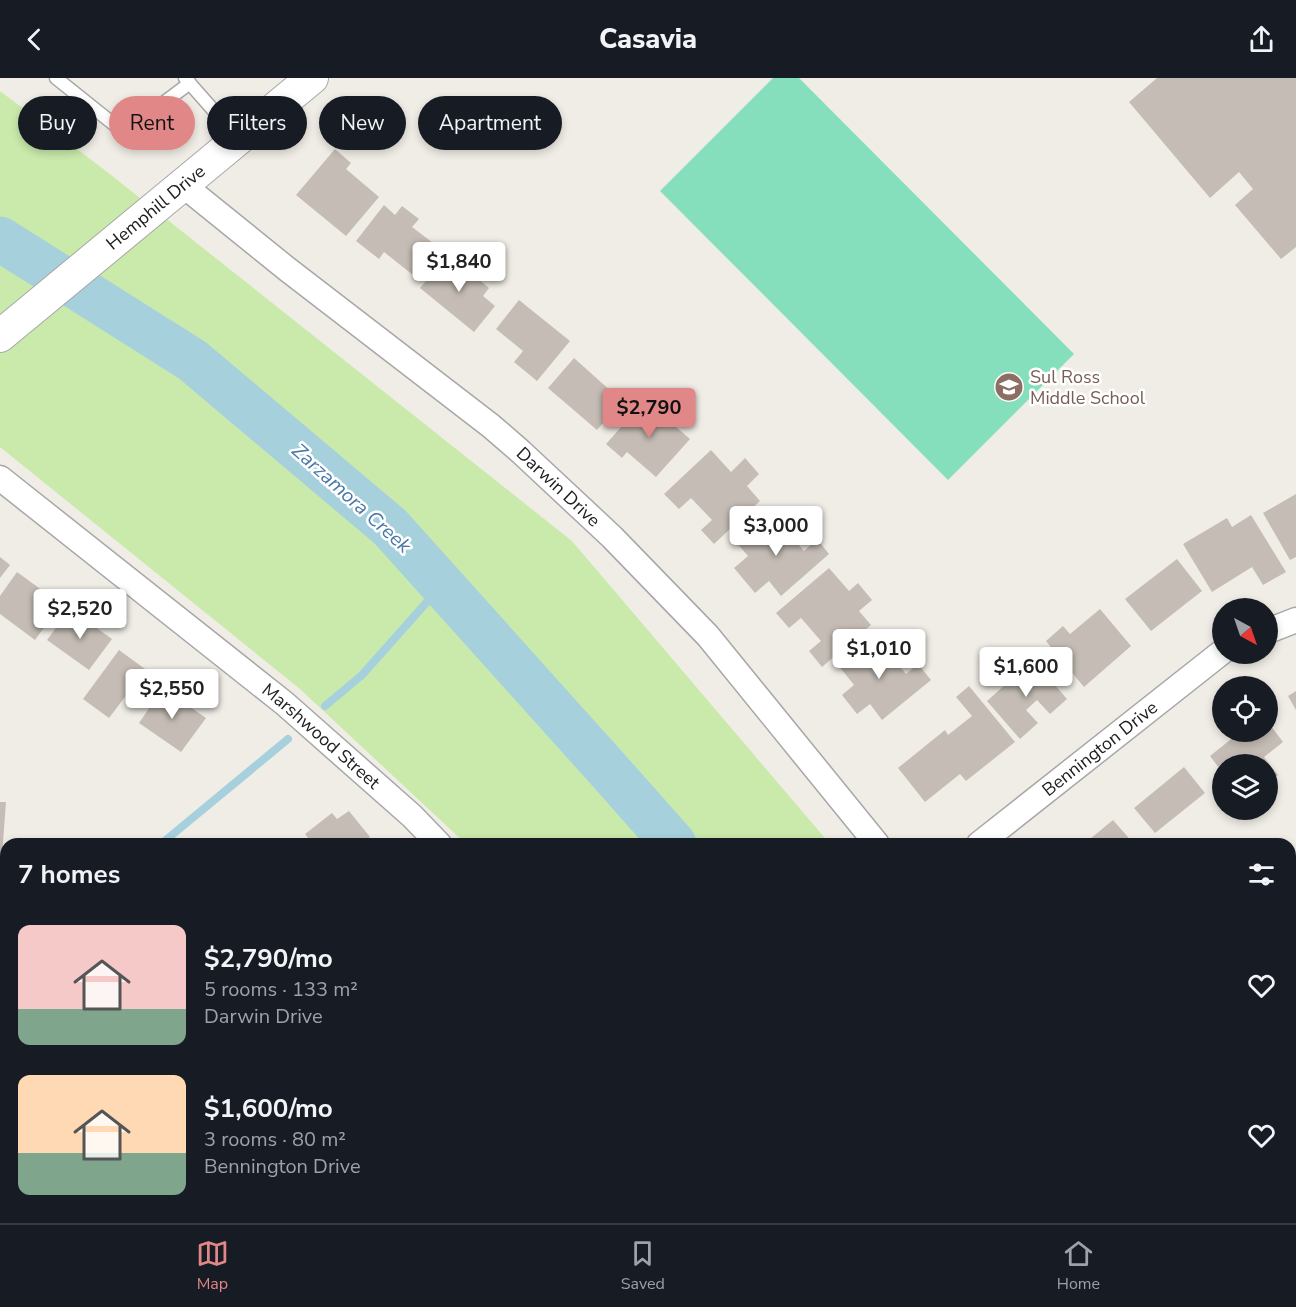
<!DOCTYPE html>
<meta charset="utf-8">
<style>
body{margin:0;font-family:"Nunito Sans",sans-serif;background:#242831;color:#f1f3f6;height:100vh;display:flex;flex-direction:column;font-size:22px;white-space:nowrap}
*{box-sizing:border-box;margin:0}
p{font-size:20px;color:#9ea1a6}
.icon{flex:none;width:33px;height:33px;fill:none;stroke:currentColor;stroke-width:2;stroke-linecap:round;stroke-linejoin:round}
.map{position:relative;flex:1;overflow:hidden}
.side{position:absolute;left:0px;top:760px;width:1296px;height:386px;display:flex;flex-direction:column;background:#171b24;border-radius:18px 18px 0 0;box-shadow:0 3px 9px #0003}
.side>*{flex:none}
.hud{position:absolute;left:18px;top:18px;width:600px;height:54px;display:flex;gap:12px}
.needle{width:39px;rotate:140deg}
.tools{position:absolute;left:1212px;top:520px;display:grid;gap:12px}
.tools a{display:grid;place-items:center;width:66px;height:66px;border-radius:50%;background:#171b24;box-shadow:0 3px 9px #0003;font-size:30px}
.price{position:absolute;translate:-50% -51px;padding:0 14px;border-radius:6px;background:#fff;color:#222;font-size:20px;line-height:39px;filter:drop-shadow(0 2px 3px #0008)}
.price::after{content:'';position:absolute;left:50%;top:36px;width:18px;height:14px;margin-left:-9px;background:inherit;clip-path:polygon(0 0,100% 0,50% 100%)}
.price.active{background:#e18788;color:#111}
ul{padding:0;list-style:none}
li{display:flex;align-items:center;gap:18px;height:150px;padding:0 18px}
li span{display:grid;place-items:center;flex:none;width:168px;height:120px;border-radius:12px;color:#555}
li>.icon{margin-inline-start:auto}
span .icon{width:72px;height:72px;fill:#fffc;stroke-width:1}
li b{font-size:26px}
h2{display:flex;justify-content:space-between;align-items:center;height:72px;padding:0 18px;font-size:26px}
.tag{padding:0 21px;border-radius:27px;background:#171b24;box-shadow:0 3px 9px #0003;font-size:21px;line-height:54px}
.tag.active{background:#e18788;color:#111}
header{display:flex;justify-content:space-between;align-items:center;height:78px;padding:0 18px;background:#171b24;font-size:27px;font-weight:800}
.tabs{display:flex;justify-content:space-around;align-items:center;height:84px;border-top:2px solid #363941;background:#171b24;font-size:16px;color:#9ea1a6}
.tabs a{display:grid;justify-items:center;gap:3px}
.tabs .active{color:#e18788}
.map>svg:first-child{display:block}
.grass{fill:#caeaac}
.pitch{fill:#85dfbd}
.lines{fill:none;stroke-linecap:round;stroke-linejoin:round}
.stream{stroke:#a7d0dd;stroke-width:8}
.river{stroke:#a7d0dd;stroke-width:45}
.building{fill:#c5bdb5}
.service-casing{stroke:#a7a7a7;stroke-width:15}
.minor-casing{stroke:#a7a7a7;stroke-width:27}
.tertiary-casing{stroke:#a7a7a7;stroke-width:34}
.service{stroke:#fff;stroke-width:12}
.minor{stroke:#fff;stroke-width:24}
.tertiary{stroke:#fff;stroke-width:32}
.labels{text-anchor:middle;stroke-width:5;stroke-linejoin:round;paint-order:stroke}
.street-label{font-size:18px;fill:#202020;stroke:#fff}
.education-label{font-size:18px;fill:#785e54;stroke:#fff;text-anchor:start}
.water-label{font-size:20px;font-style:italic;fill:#4977a7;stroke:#fff}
</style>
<header><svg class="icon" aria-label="back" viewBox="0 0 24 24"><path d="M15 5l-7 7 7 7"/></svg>Casavia<svg class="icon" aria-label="share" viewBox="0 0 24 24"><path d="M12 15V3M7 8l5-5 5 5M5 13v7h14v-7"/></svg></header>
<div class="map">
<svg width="1296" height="1145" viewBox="0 0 1296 1145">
<rect width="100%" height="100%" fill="#f0ede6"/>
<path class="grass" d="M0,13L106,93L572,463L830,766H466L300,611L0,369Z
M787,1140H1143L1147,1145H791Z"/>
<path class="pitch" d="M773,0H799L1074,276L948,402L660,113Z"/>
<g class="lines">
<path class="stream" d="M325,628L362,597L442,507
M161,766L288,661
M0,900L6,895"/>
<path class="river" d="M0,161L192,282L390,449L603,686L674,766
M983,1140L987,1145"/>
</g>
<path class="building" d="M1157,0H1296V169L1281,181L1235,127L1253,111L1239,94L1210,120L1129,24Z
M335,71L351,85L346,91L379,119L346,158L296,117Z
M384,127L395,137L402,128L419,141L412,149L441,171L418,201L384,174L379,181L356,163Z
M448,176L489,210L483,218L495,228L474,254L420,210Z
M519,222L570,263L537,303L514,284L523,273L496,251Z
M574,280L622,323L597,352L548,310Z
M645,322L690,361L656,399L627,374L622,380L606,366Z
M711,372L731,394L745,380L759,396L747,408L760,423L714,466L701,452L712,442L691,420L679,431L664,416Z
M1296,416V479L1290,482L1263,435Z
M770,434L804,473L817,461L829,476L781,518L769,503L755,515L734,490L748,478L736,464Z
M1251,437L1286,494L1263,507L1252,489L1212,514L1183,466L1227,440L1232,449Z
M0,479L10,487L0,500Z
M1177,481L1202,513L1151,553L1125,521Z
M829,490L849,513L858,505L872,522L859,533L871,547L822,589L809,573L821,563L801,540L789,550L776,535Z
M17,494L61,526L35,562L0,536V518Z
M70,531L112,561L89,592L47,562Z
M1100,531L1131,568L1084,609L1046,563L1063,548L1070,556Z
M874,558L906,596L918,586L931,602L882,642L870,626L857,636L842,617L854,607L838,587Z
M119,572L156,599L139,623L128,615L109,640L83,621Z
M1033,582L1067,621L1050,636L1037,622L1026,632L1038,645L1020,661L987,623Z
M969,608L1015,664L966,703L960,696L925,724L898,690L945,652L948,657L972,638L956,619Z
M163,610L206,640L181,674L139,645Z
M1296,613V632L1288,618Z
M1268,644L1283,664L1264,679L1278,697L1268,706V687H1222V694L1210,678L1240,654H1268Z
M1184,689L1205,715L1155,755L1134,730Z
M0,724H6L2,778L0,777Z
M349,733L370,759L361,766H313L305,756L332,735L337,741Z
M1113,742L1134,766H1084Z
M1296,810V823L1290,816Z
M1290,845L1296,853V878L1290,883Z
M6,1017V1063L0,1068V1022Z
M1296,1075V1109L1290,1115V1080Z
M122,1140H146L150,1145H116Z
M163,1140H193L187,1145H167Z
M353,1140H391L395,1145H347Z
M406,1140H424L418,1145H410Z
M647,1140H700L693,1145H651Z"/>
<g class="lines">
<g class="service-casing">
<path id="service" d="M56,0L116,48L138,44L190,5
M185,0L238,60"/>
</g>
<g class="minor-casing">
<g id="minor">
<path id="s1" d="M183,107L287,191L491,348L521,374L612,459L708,558L877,766"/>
<path id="s2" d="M0,400L284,625L412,738L439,766"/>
<path d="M1268,553L1296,542"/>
<path id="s3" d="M979,766L1222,574"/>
<path d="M1290,960L1296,955"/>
<path d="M758,1140L762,1145"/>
<path d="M1178,1140L1182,1145"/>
<path d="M0,1144L6,1139"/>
<path d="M514,1145L520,1140"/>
</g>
</g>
<g class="tertiary-casing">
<g id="tertiary">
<path id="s4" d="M0,258L312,0"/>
</g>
</g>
<use href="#service" class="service"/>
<use href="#minor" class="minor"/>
<use href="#tertiary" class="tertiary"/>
</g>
<defs>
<g id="school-disc" transform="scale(1.5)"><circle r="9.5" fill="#8d6e63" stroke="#fff"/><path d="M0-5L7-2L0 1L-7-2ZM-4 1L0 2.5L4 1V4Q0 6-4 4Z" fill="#fff"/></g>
</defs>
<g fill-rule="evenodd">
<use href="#school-disc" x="1009" y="309"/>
</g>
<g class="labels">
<g class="street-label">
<text dy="6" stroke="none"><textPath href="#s4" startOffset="202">Hemphill Drive</textPath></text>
<text dy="6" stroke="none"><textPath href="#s1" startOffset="482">Darwin Drive</textPath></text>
<text dy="6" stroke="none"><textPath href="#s2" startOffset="412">Marshwood Street</textPath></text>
<text dy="6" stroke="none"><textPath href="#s3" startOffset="154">Bennington Drive</textPath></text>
</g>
<g class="education-label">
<text x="1030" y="305">Sul Ross<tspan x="1030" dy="21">Middle School</tspan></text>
</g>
<g class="water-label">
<text transform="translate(352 420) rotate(42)" y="7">Zarzamora Creek</text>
</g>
</g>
</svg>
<div class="tools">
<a><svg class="needle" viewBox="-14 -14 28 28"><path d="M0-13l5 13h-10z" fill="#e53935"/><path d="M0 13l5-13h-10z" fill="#9ea1a6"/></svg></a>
<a><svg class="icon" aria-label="locate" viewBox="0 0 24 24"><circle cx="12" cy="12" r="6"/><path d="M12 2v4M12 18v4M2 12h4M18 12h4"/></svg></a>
<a><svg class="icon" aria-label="layers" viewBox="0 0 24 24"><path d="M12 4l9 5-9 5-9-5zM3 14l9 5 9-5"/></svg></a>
</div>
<b class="price" style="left:459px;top:215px">$1,840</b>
<b class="price active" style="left:649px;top:361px">$2,790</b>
<b class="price" style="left:776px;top:479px">$3,000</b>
<b class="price" style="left:80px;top:562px">$2,520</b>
<b class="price" style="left:879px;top:602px">$1,010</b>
<b class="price" style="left:1026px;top:620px">$1,600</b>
<b class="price" style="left:172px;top:642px">$2,550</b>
<div class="hud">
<a class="tag">Buy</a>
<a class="tag active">Rent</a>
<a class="tag">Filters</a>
<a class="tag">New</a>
<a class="tag">Apartment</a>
</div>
<section class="side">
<h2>7 homes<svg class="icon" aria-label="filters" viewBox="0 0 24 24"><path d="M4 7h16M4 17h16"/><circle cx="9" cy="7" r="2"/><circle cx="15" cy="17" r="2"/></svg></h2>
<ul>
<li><span style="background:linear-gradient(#f6c9c9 70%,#7fa58c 0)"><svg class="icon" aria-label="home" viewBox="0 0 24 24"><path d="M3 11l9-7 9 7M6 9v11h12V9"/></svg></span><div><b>$2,790/mo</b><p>5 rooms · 133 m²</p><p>Darwin Drive</p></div><svg class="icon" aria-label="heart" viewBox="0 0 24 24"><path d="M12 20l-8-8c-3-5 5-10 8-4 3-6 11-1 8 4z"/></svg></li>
<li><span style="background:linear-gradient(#ffd9b3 65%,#7fa58c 0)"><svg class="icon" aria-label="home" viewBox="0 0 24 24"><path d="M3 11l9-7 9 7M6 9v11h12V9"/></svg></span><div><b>$1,600/mo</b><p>3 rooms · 80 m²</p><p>Bennington Drive</p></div><svg class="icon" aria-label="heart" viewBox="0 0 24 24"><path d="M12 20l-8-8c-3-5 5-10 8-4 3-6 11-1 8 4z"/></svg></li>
</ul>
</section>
</div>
<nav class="tabs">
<a class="active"><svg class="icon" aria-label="map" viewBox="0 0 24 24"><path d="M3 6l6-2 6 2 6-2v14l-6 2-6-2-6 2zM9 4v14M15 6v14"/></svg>Map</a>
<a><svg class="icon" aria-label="saved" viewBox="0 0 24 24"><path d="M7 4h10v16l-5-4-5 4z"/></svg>Saved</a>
<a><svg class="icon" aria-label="home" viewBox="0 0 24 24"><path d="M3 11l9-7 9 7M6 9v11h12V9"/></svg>Home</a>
</nav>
